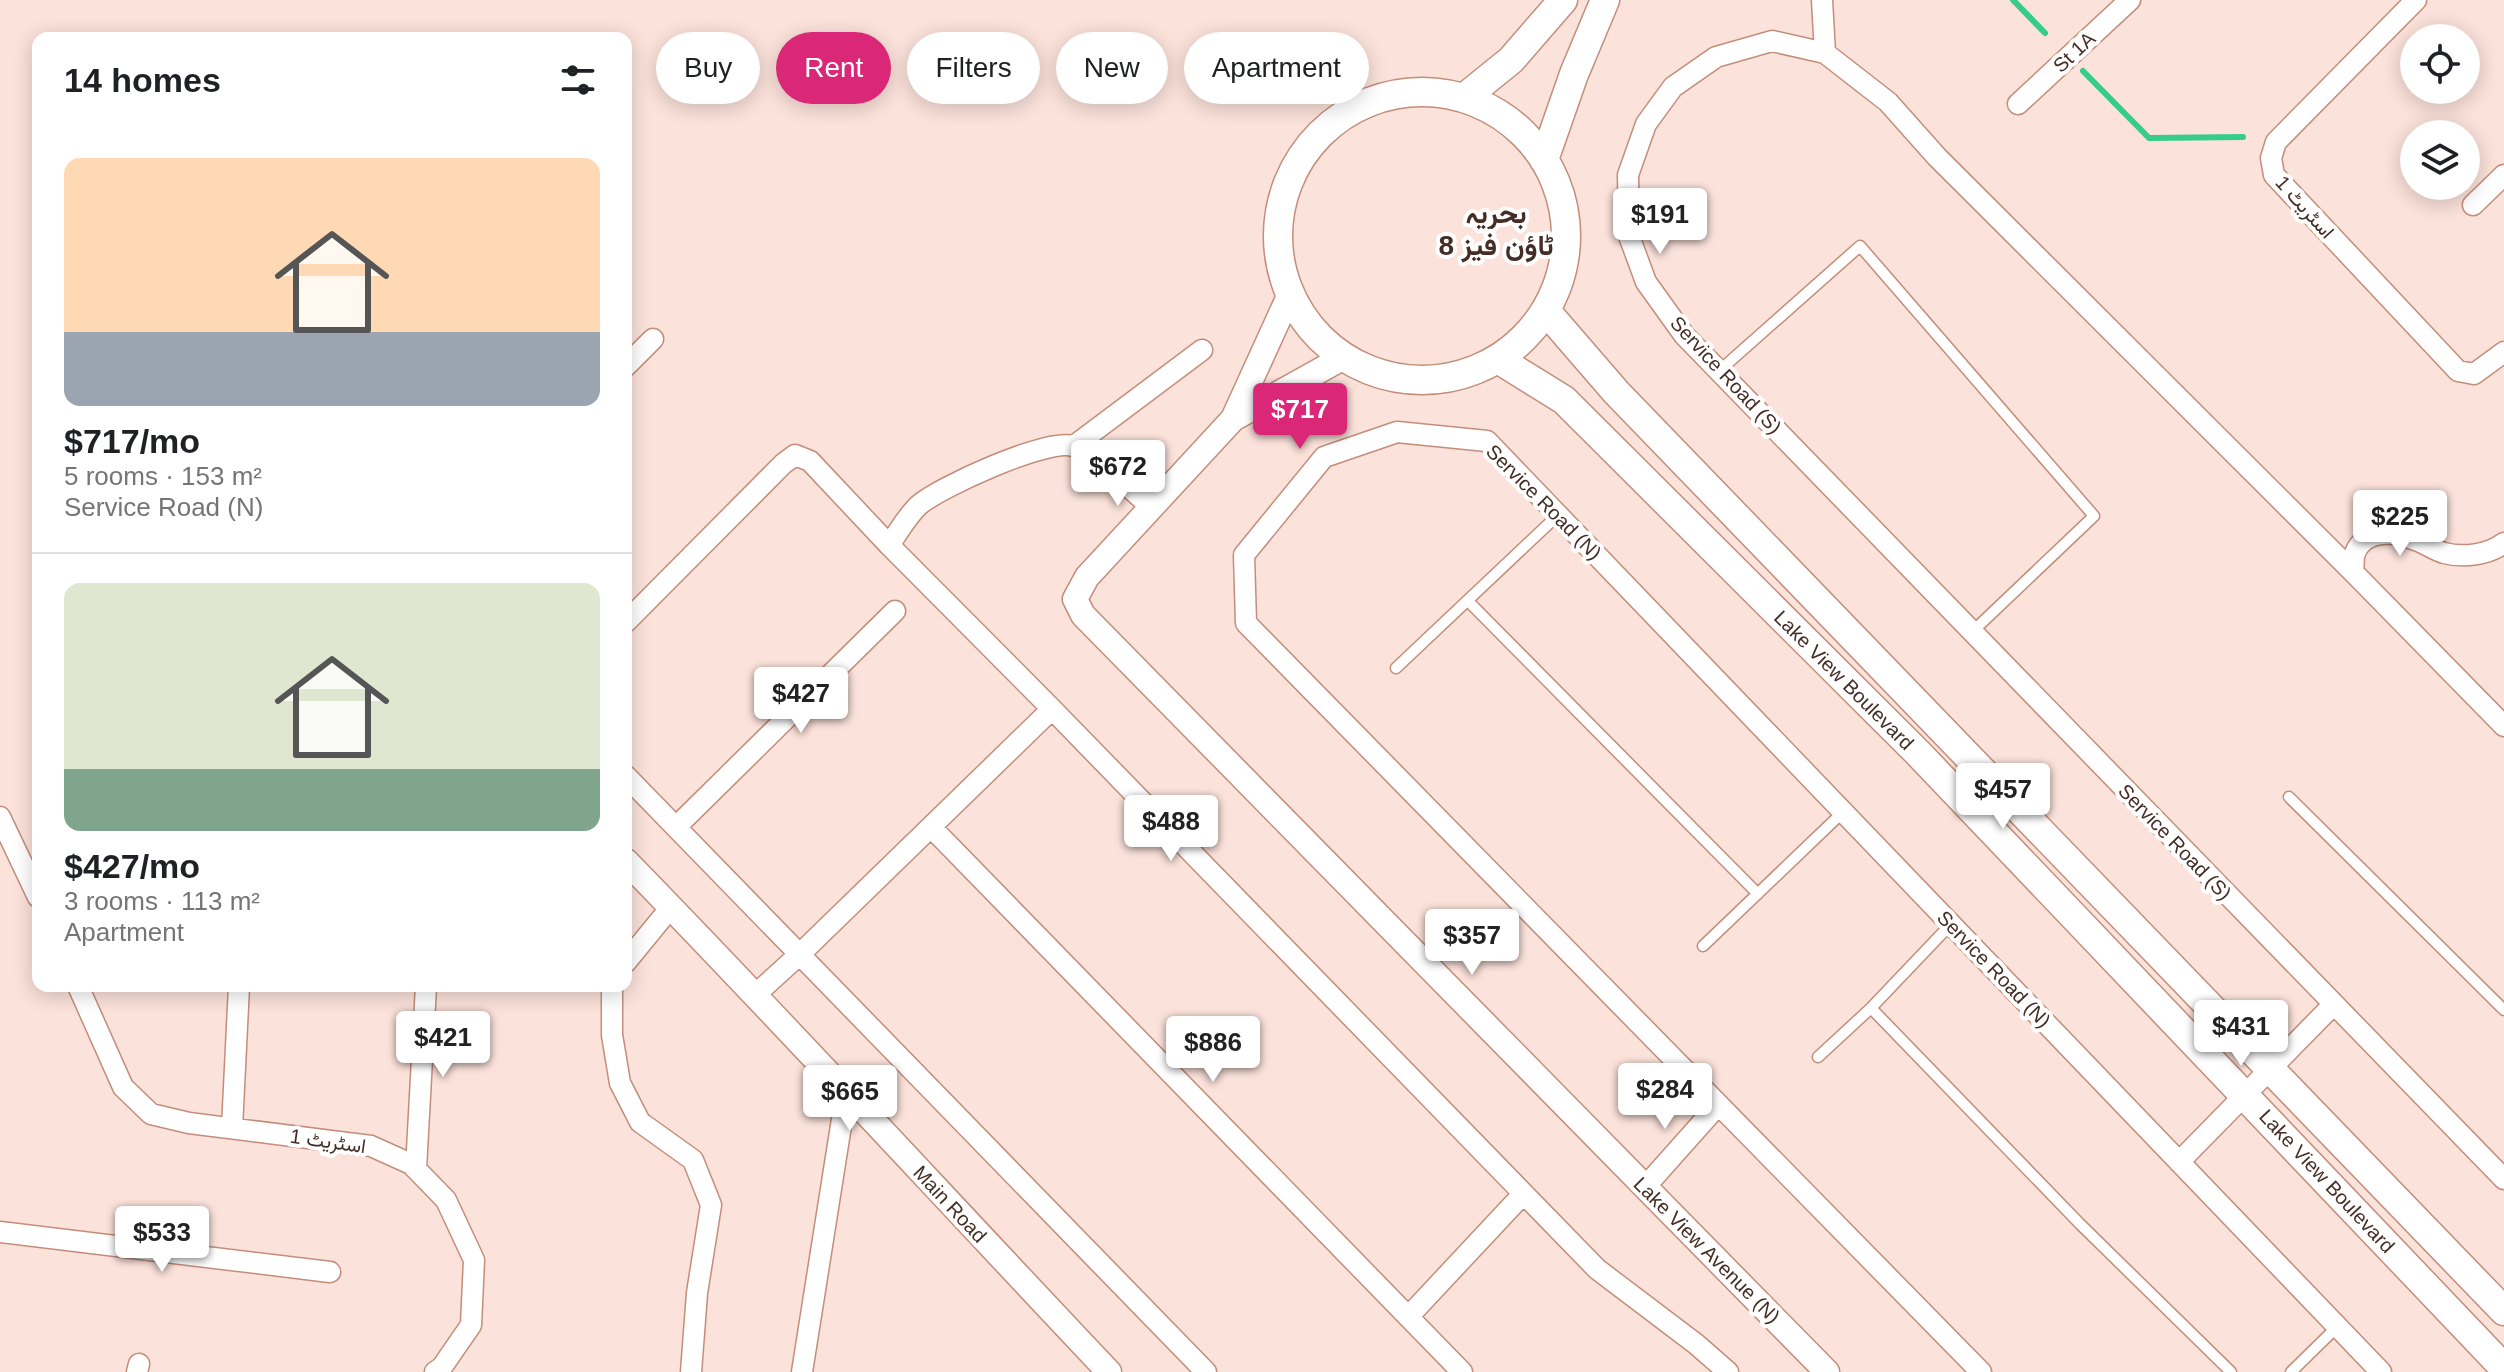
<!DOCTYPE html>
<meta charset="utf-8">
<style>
body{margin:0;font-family:Helvetica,Vazirmatn,sans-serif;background:#f2f2f2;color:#202124;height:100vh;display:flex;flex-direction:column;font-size:30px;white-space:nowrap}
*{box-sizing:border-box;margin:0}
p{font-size:26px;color:#757577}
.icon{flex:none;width:44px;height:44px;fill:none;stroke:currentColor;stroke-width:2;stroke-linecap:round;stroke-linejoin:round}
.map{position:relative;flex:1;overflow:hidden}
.side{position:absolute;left:32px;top:32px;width:600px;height:960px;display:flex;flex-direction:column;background:#fff;border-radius:16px;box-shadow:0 4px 20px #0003}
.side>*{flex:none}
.guide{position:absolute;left:656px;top:32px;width:760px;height:72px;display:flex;gap:16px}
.buttons{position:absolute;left:2400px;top:24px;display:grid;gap:16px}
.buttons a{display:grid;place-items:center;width:80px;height:80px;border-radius:50%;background:#fff;box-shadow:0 4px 20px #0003;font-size:40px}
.price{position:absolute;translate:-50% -68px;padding:0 18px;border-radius:8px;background:#fff;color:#222;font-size:26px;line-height:52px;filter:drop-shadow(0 2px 4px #0008)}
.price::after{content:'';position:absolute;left:50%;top:48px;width:24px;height:18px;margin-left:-12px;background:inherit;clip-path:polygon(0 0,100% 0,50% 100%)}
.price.on{background:#db2777;color:#fff}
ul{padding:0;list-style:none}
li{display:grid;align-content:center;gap:16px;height:424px;padding:0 32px}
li+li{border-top:2px solid #e0e0e0}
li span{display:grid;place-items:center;height:248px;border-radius:16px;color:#555}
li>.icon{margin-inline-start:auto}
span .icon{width:144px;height:144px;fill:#fffc;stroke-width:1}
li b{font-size:34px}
h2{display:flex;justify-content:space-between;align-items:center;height:96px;padding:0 32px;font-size:34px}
.chip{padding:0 28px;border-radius:36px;background:#fff;box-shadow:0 4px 20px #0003;font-size:28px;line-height:72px}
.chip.on{background:#db2777;color:#fff}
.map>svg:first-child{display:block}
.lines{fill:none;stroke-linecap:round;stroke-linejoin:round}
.stream{stroke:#36cd8b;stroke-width:6}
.service-casing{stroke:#c48d7a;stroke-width:13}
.minor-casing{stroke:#c48d7a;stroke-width:23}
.tertiary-casing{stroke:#c48d7a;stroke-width:27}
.secondary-casing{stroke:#c48d7a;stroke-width:31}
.service{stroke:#fff;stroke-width:10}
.minor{stroke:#fff;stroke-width:20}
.tertiary{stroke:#fff;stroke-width:24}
.secondary{stroke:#fff;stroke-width:28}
.labels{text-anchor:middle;stroke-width:8;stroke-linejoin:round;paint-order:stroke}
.street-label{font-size:20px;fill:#442d25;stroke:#fff}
.district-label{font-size:28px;font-weight:bold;fill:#442d25;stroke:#fff}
</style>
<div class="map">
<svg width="2504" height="1372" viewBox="0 0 2504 1372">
<rect width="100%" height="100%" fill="#fbe2da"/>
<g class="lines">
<path class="stream" d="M2013,0L2045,33
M2083,71L2149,138L2243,137"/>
<g class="service-casing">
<path id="service" d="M1719,371L1860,246L2094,516L1972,632
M1468,601L1758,894
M1396,668L1558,515
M2289,797L2504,1010
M1703,946L1843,812
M1871,1008L2080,1224L2231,1372
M1818,1057L1871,1008L1951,924
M2291,1372L2337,1327"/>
</g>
<g class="minor-casing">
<path id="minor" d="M1822,0L1825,53
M2416,0L2276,142L2271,158L2274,175L2458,371L2474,374L2504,352
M2018,104L2130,0
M2473,205L2504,175
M626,366L653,339
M1074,446L1202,350
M889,545C898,533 907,516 919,505C940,487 1047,438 1073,446C1091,450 1136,494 1151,507
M2353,572C2354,566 2353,558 2355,553C2365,528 2395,532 2415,540C2425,543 2434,550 2444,553C2463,558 2488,555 2504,543
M626,622L783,464L795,455L810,461L889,545L1052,709L1597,1269L1696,1344L1728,1372
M2504,726L2353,572L1937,157L1888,102L1825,53L1772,41L1716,57L1673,87L1646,124L1628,175L1629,236L1646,282L1684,335L2504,1179
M626,776L1206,1372
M0,817L38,897
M676,827L895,611
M931,827L1462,1372
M626,962L671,907
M78,986L123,1087L151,1114L189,1123L371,1146L411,1164L446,1200L474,1260L471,1325L442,1367L435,1372
M612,986V1035L620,1083L640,1122L693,1160L711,1205L697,1293L691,1372
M756,994L800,954L1052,709
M232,1128L239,986
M2179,1162L2333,1005
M416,1169L426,986
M1645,1187L1718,1105
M0,1232L330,1272
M1409,1316L1523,1194
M137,1372L139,1364
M802,1372L846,1094
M1981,1372L1246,623L1244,555L1324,457L1397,432L1487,441L2381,1372"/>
</g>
<g class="tertiary-casing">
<path id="tertiary" d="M1290,294L1233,419L1087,577L1075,599L1083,615L1827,1372
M1233,419L1344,357
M626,861C790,1029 948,1202 1109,1372"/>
</g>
<g class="secondary-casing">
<path id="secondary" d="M1278 236a144 144 0 1 1 288 0a144 144 0 1 1-288 0Z
M1464,98L1511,60L1563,0
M1544,160L1574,74L1605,0
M1546,311L1616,392L2504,1311
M1498,359L1564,400L1919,754L2504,1368"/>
</g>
<use href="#service" class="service"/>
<use href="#minor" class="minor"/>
<use href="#tertiary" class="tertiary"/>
<use href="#secondary" class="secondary"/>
</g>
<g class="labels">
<g class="street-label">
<text transform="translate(2074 52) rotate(-43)" y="7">St 1A</text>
<text transform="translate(2305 207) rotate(48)" y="7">اسٹریٹ 1</text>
<text transform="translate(1726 375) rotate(47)" y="7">Service Road (S)</text>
<text transform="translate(1544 502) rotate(45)" y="7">Service Road (N)</text>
<text transform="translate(1844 680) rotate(45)" y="7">Lake View Boulevard</text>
<text transform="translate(2175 842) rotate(46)" y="7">Service Road (S)</text>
<text transform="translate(1994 969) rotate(46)" y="7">Service Road (N)</text>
<text transform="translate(328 1141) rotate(8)" y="7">اسٹریٹ 1</text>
<text transform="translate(2327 1181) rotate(47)" y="7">Lake View Boulevard</text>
<text transform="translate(950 1204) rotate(47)" y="7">Main Road</text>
<text transform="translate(1707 1250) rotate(45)" y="7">Lake View Avenue (N)</text>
</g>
<g class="district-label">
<text x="1496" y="223">بحریہ<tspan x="1496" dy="32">ٹاؤن فیز 8</tspan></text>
</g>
</g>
</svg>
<div class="buttons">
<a><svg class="icon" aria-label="locate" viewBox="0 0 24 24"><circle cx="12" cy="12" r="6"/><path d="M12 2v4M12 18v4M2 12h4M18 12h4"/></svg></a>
<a><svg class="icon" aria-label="layers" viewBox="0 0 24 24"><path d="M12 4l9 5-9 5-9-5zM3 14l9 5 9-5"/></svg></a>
</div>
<b class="price" style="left:1660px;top:256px">$191</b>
<b class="price on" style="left:1300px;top:451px">$717</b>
<b class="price" style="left:1118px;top:508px">$672</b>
<b class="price" style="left:2400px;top:558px">$225</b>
<b class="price" style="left:801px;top:735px">$427</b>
<b class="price" style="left:2003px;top:831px">$457</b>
<b class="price" style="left:1171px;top:863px">$488</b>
<b class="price" style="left:1472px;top:977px">$357</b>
<b class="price" style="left:2241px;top:1068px">$431</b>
<b class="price" style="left:443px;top:1079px">$421</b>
<b class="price" style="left:1213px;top:1084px">$886</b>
<b class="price" style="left:1665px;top:1131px">$284</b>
<b class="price" style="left:850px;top:1133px">$665</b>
<b class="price" style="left:162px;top:1274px">$533</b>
<div class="guide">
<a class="chip">Buy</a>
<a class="chip on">Rent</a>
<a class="chip">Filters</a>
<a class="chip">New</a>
<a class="chip">Apartment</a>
</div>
<section class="side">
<h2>14 homes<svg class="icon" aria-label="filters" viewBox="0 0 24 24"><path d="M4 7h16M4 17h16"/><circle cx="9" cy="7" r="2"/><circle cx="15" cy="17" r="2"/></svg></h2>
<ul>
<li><span style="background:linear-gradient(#ffd9b3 70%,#9aa5b1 0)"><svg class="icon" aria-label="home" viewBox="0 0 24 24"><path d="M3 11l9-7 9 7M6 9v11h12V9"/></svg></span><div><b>$717/mo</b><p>5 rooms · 153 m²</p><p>Service Road (N)</p></div></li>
<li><span style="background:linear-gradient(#dfe7d0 75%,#7fa58c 0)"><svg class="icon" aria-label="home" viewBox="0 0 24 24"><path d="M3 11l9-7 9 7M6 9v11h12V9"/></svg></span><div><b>$427/mo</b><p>3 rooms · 113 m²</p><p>Apartment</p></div></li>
</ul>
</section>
</div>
